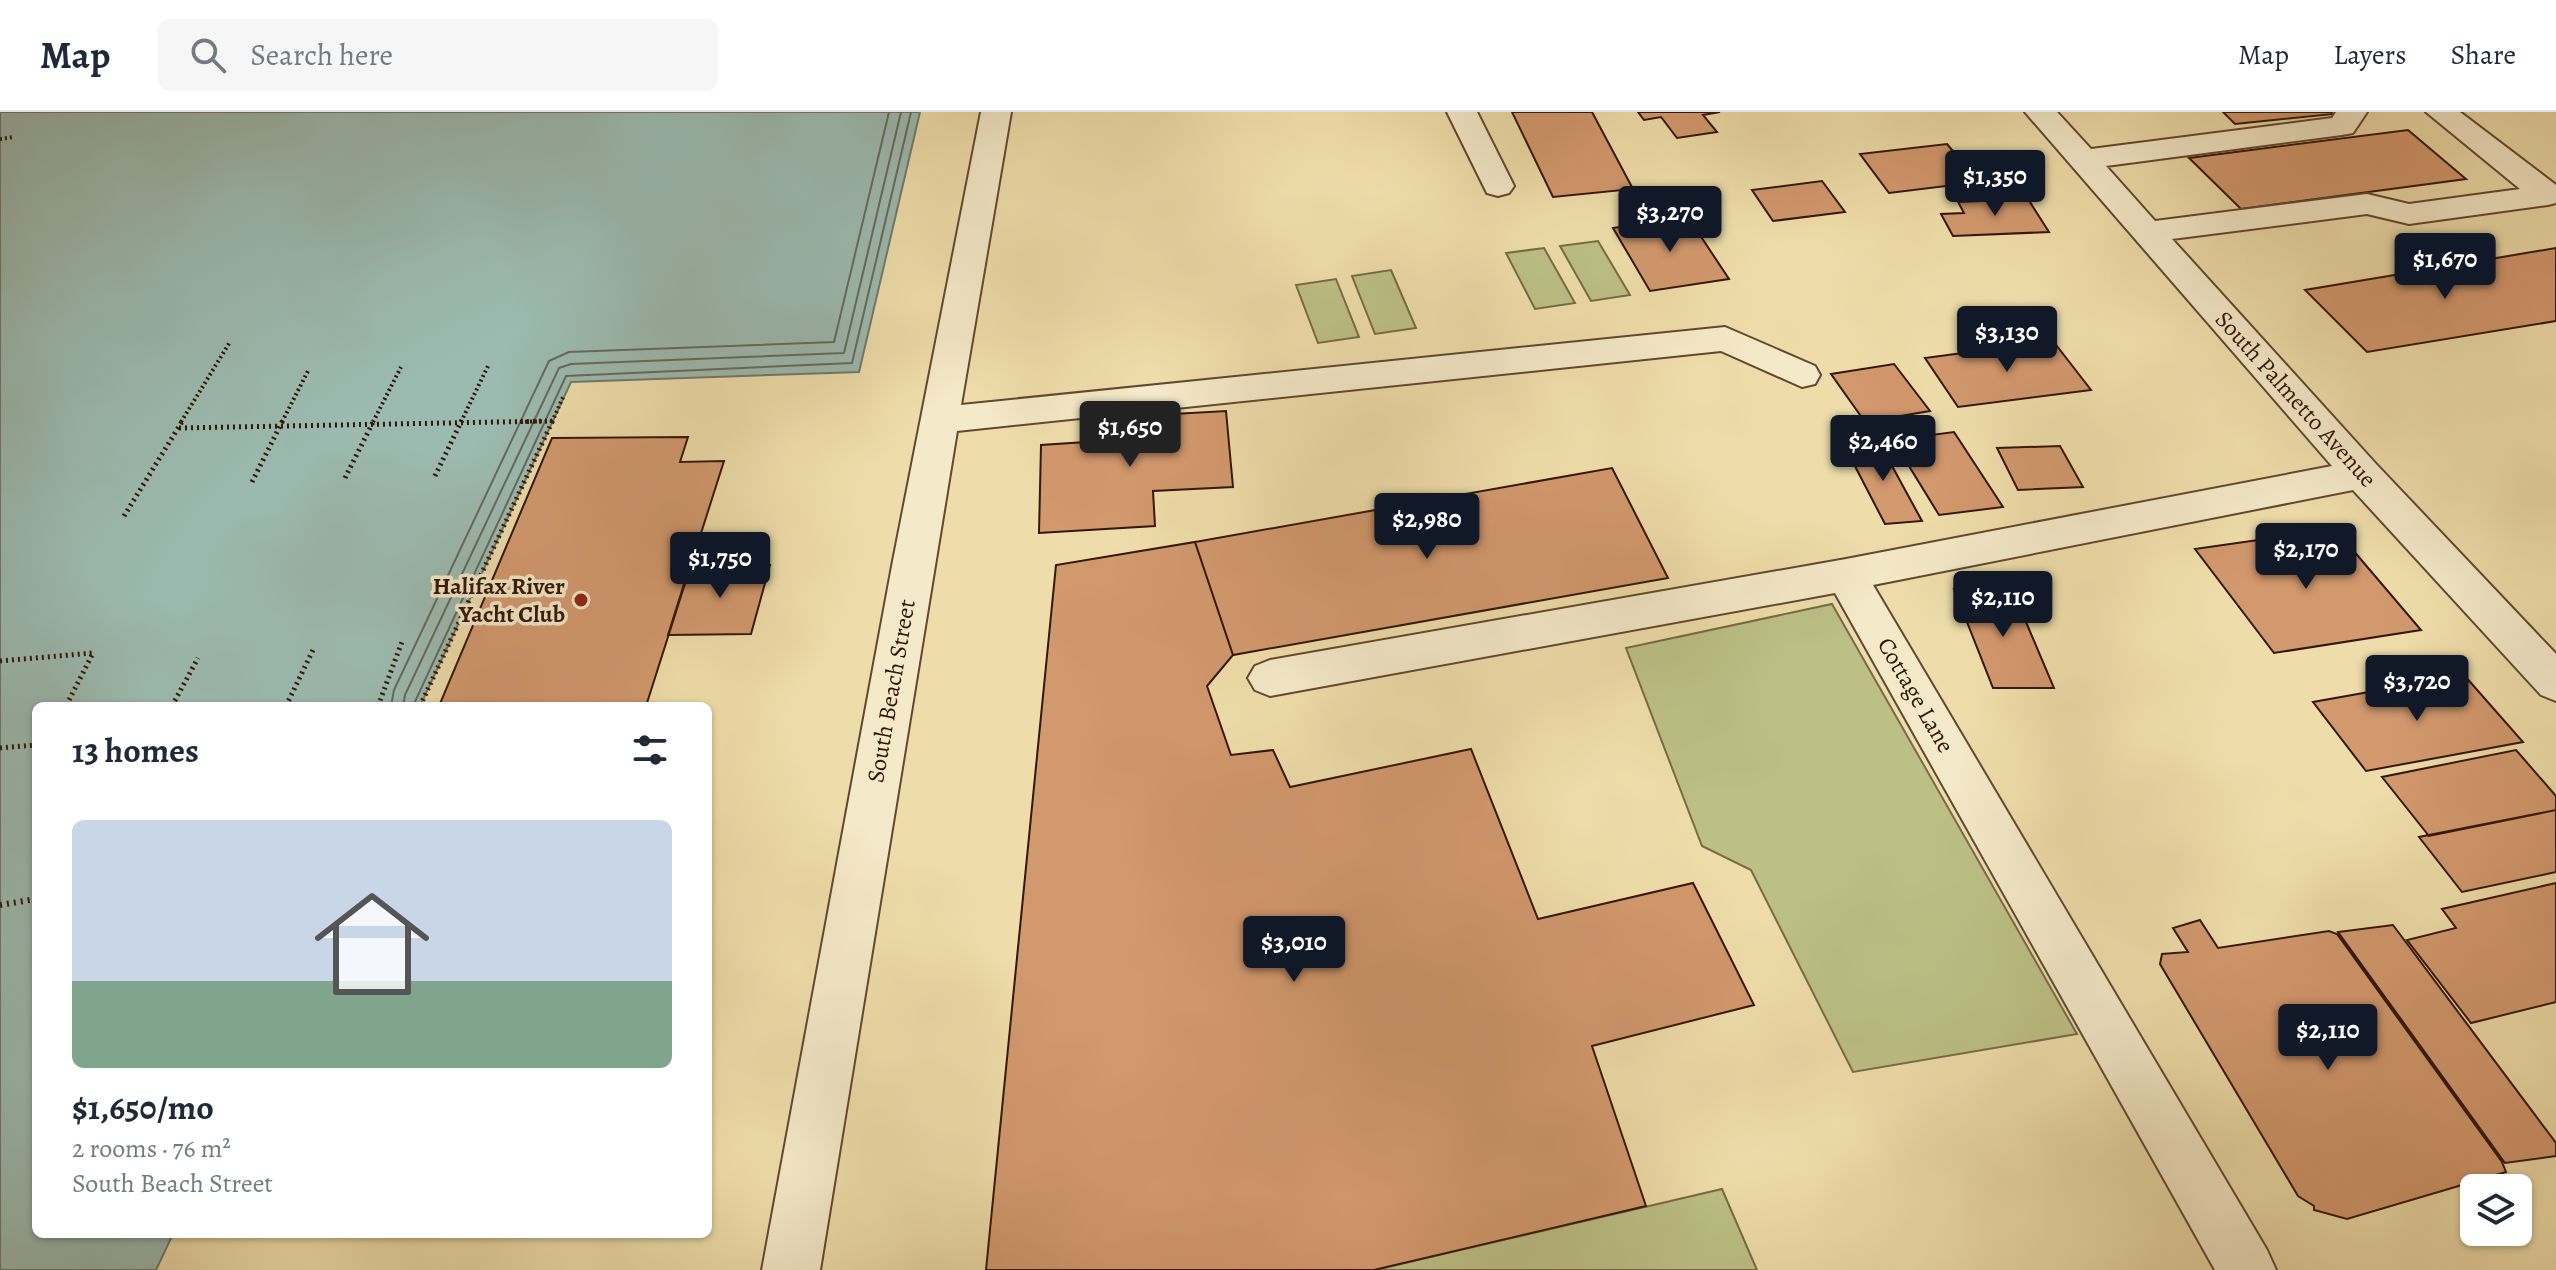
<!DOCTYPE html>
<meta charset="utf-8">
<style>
body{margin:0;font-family:Alegreya,serif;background:#f6f6f7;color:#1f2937;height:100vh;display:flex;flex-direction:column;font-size:30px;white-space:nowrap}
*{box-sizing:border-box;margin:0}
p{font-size:26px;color:#747a83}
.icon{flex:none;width:44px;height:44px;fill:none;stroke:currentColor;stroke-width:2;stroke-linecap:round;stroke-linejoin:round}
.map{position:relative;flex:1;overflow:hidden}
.panel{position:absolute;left:32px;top:590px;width:680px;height:536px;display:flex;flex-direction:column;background:#fff;border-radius:12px;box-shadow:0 2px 6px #0004}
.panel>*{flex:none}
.controls{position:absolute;left:2460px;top:1062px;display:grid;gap:16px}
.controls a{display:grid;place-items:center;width:72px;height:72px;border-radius:12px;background:#fff;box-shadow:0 2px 6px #0004;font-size:40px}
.price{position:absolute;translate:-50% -68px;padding:0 18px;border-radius:8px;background:#111827;color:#fff;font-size:26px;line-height:52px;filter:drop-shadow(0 2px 4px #0008)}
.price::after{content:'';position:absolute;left:50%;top:48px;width:24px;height:18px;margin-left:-12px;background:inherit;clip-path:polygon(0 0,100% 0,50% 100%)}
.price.selected{background:#222;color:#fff}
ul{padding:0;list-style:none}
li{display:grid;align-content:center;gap:16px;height:424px;padding:0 40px}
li+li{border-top:2px solid #e0e1e3}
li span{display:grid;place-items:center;height:248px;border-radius:12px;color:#555}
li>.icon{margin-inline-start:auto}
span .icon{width:144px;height:144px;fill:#fffc;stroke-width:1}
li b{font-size:34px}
h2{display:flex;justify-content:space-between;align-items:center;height:96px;padding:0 40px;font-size:34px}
header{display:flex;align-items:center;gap:48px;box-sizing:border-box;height:112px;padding:0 40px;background:#fff;border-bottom:2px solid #e0e1e3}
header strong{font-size:38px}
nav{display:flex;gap:44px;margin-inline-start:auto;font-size:28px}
.search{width:560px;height:72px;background:#f6f6f7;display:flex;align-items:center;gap:20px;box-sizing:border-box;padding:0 28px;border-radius:12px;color:#747a83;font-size:30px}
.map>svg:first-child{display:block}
.green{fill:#bcc086;stroke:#786b46;stroke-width:2}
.water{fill:#9bbab0;stroke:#72786c;stroke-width:2}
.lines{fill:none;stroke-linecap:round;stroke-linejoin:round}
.shore{stroke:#68685b;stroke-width:2}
.building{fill:#d2986e;stroke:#341606;stroke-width:2}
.minor-casing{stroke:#62482f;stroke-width:4}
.path-far2{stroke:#341606;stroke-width:4;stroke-dasharray:2 3;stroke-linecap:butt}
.path-far1{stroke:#341606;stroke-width:5;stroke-dasharray:2 4;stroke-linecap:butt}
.path{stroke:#341606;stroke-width:6;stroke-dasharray:2 5;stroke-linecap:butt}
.minor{fill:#f4e9c8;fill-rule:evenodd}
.poi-dot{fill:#8f2418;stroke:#f4e9c8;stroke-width:3}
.labels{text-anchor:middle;stroke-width:7;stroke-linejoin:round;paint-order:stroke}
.street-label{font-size:24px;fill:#341606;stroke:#f4e9c8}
.poi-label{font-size:24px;font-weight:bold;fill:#341606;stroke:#f4e9c8;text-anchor:end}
</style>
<header>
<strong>Map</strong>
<div class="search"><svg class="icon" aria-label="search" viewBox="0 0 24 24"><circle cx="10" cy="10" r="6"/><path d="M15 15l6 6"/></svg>Search here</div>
<nav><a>Map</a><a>Layers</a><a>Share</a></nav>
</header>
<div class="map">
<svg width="2556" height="1158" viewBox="0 0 2556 1158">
<rect width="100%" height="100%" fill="#eda"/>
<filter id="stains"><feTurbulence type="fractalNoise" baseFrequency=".0025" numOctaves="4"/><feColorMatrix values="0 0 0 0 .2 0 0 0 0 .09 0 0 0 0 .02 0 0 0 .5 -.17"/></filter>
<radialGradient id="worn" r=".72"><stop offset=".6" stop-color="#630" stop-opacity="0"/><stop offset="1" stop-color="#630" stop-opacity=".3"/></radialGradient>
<path class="green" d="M1598,129L1630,183L1591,189L1560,134Z
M1544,136L1575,191L1535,197L1506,141Z
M1391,158L1416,216L1375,222L1352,164Z
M1336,167L1359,225L1318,231L1296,173Z
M1832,492L2077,922L1853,960L1751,758L1702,734L1626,536Z
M1722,1077L1757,1158H1375Z"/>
<path class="water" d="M0,0H920L859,260L571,270L420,594H36V1122H173L156,1158H0Z"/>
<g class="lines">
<path class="shore" d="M391,594L394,578L549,249L569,240L834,230L889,0
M403,594L405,583L559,256L571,252L844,241L901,0
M413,594L566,264L852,251L911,0"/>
</g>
<path class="building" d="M1512,0H1592L1633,77L1553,85Z
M1638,0H1720L1703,3L1717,20L1677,26L1661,5L1644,8Z
M2223,0H2331L2333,2L2235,12Z
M2408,18L2466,67L2241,97L2189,46Z
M1947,32L1979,70L1889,81L1860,42Z
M1822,69L1845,100L1773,109L1752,78Z
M2028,87L2049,120L1953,124L1941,102L1964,101L1958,90Z
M1688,105L1729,167L1650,179L1613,116Z
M2556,136V209L2367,240L2305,178Z
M2053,229L2091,278L1958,295L1925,246Z
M1894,252L1930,299L1865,310L1831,262Z
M1226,299L1233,375L1153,379L1155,414L1039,421L1041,333L1086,330L1085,307Z
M1954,320L2003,395L1939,403L1893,328Z
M688,325L680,350L724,349L646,594H439L552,326Z
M1879,330L1922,409L1885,412L1844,333Z
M2060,334L2083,375L2018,378L1997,336Z
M1612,356L1668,466L1233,543L1195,430Z
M2335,417L2421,518L2274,541L2195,437Z
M1195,430L1233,543L1207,574L1231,643L1273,638L1290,675L1471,637L1538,807L1693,771L1754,893L1592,934L1646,1094L1374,1158H986L1056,453Z
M690,453H770L751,522L668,523Z
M1954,477H2012L2054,576H1993Z
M2464,563L2523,630L2366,659L2313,590Z
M2516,638L2556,684V698L2429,724L2382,665Z
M2556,698V760L2462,780L2419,725Z
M2556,771V890L2471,911L2407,828L2456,816L2442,797Z
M2200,808L2218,836L2329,819L2337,822L2502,1050L2506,1060L2347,1107L2314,1098V1094L2298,1084L2160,852L2162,842L2188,840L2173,816Z
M2393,813L2556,1031V1044L2505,1051L2338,820Z"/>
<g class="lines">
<g class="minor-casing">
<path id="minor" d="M981,0H1011L961,293L1725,215L1815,254L1820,263L1815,272L1802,275L1721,239L957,319L820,1158H762L892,454Z
M1447,0H1477L1514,74L1509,81L1498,84L1487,81Z
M2025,0H2057L2091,37L2332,6L2336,0H2367L2353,21L2342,23L2106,54L2155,109L2367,82L2409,92L2520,77L2426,0H2460L2556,73V91L2548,93L2409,112L2367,102L2172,127L2376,352L2556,542V589L2541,583L2353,378L1873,473L2267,1138L2276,1158H2215L1835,481L1270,584L1255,578L1248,566L1255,554L1270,548L1846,447L2332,354Z"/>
</g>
<path class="path-far2" d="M0,27L14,25
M181,310L230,230
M282,310L309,257
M373,310L401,255
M461,310L489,252
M515,310L552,309
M552,310L564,283"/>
<path class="path-far1" d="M179,316L552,309
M435,364L462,308
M345,366L374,308
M252,370L283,308
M124,404L183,308
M0,549L93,541L66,594
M172,594L198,546
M286,594L313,538
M378,594L403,527
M420,594L553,308
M0,636L36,633"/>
<path class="path" d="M0,793L36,787"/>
<use href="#minor" class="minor"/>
</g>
<circle class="poi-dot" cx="581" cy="488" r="8"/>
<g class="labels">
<g class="street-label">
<text transform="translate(2296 287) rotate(48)" y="8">South Palmetto Avenue</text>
<text transform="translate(891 579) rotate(-80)" y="8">South Beach Street</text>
<text transform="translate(1916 583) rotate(60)" y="8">Cottage Lane</text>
</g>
<g class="poi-label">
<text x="565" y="482">Halifax River<tspan x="565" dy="28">Yacht Club</tspan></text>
</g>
</g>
<rect width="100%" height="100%" filter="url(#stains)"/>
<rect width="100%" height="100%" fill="url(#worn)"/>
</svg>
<div class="controls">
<a><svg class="icon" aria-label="layers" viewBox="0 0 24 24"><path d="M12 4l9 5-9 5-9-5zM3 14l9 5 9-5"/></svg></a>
</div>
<b class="price" style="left:1995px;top:106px">$1,350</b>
<b class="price" style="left:1670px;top:142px">$3,270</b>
<b class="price" style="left:2445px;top:189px">$1,670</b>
<b class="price" style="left:2007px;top:262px">$3,130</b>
<b class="price selected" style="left:1130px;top:357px">$1,650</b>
<b class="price" style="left:1883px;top:371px">$2,460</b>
<b class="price" style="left:1427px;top:449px">$2,980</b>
<b class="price" style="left:2306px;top:479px">$2,170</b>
<b class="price" style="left:720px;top:488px">$1,750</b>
<b class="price" style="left:2003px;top:527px">$2,110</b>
<b class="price" style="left:2417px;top:611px">$3,720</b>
<b class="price" style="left:1294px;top:872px">$3,010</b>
<b class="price" style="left:2328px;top:960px">$2,110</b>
<section class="panel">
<h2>13 homes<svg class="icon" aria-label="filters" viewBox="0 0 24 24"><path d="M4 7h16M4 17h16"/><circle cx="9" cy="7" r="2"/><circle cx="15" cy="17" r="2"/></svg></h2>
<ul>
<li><span style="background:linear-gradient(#c9d6e8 65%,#7fa58c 0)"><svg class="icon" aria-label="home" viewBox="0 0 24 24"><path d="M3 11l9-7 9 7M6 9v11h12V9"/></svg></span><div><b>$1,650/mo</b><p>2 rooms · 76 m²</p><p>South Beach Street</p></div></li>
</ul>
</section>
</div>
